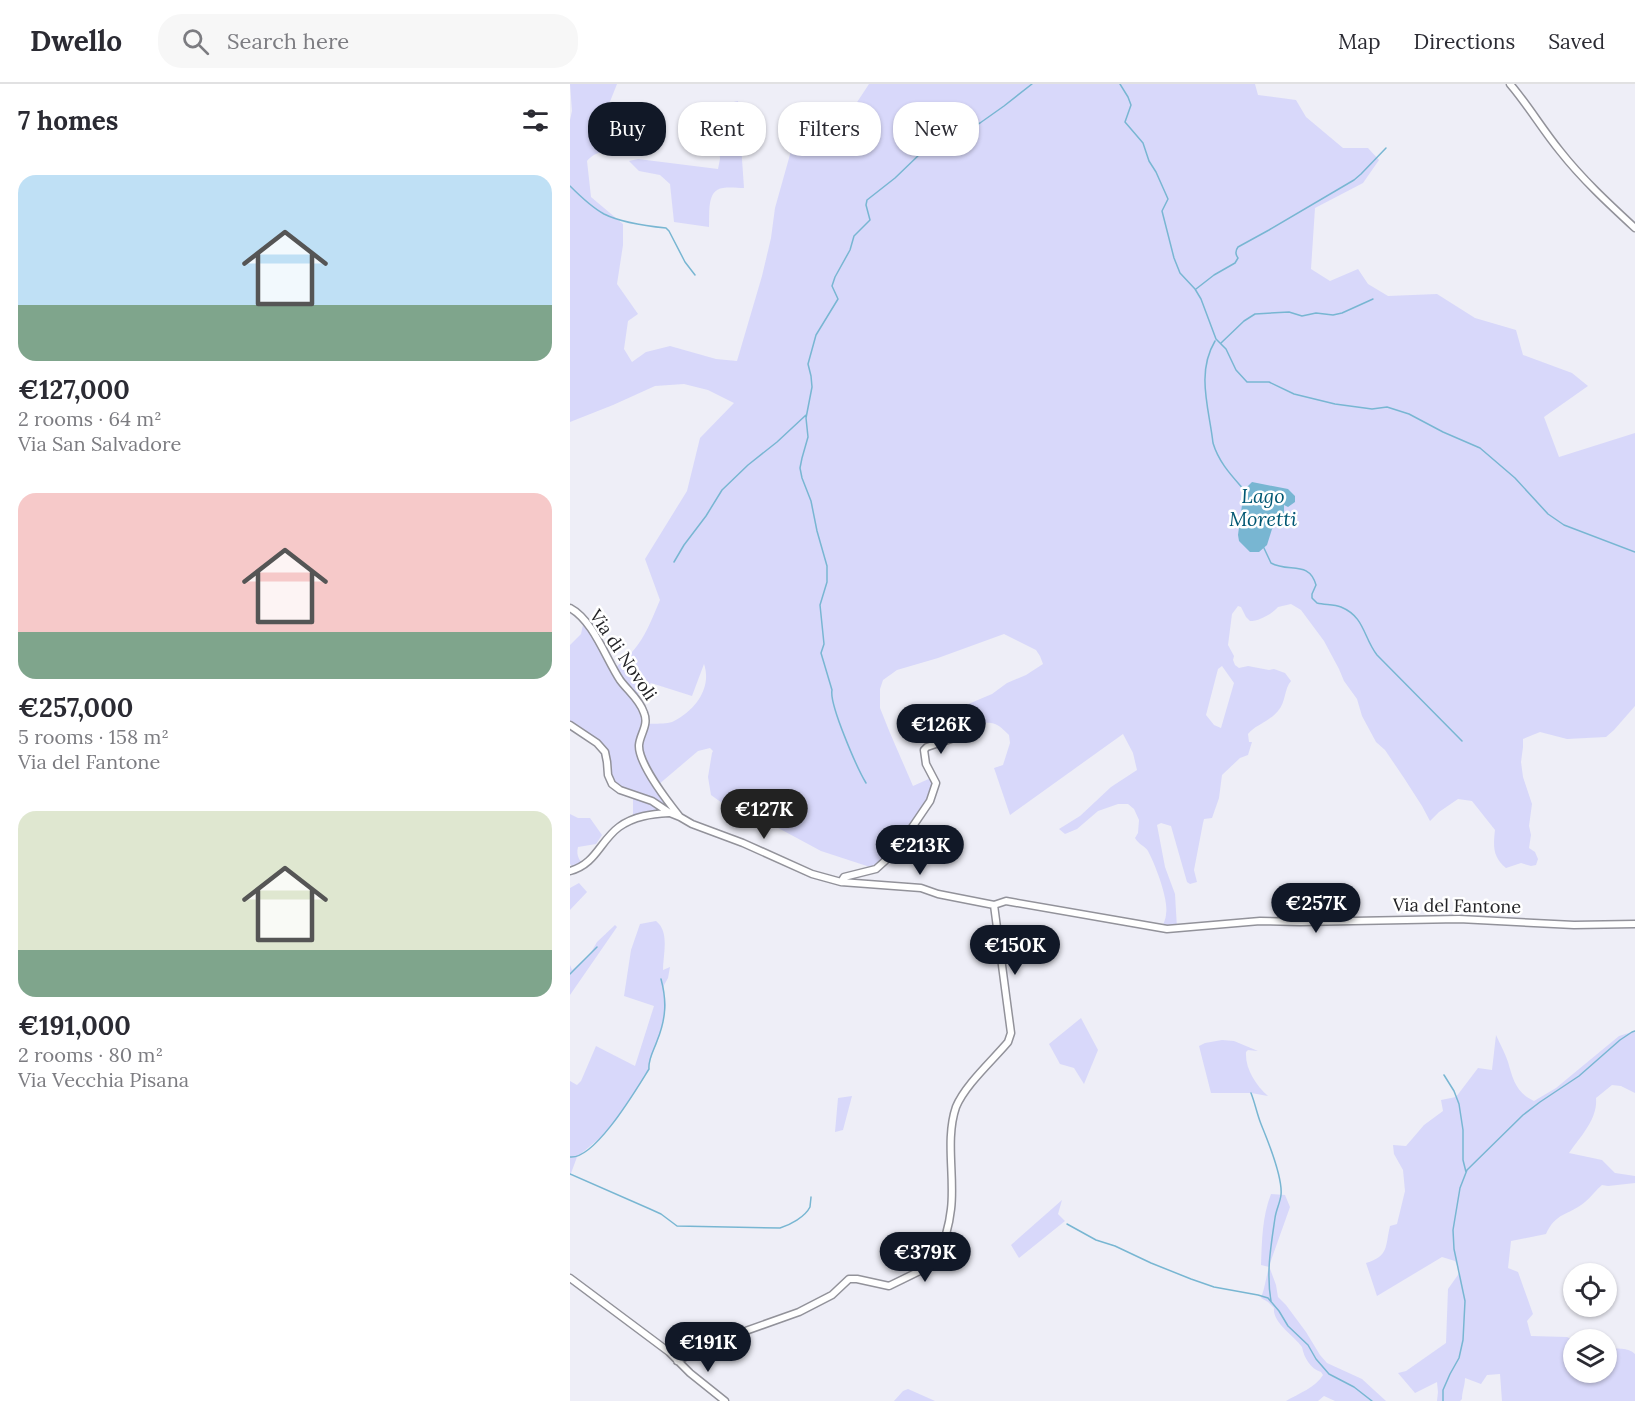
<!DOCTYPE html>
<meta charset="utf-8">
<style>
body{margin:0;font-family:Lora,serif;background:#f7f7f7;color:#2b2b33;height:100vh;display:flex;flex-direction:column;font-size:22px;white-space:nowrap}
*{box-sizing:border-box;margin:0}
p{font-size:20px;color:#7c7c81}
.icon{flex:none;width:33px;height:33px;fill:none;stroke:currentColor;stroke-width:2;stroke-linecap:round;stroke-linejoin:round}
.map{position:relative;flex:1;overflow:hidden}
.side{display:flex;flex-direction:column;background:#fff;width:570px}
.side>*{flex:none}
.banner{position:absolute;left:18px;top:18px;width:570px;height:54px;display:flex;gap:12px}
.tools{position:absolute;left:993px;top:1179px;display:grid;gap:12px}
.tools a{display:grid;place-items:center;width:54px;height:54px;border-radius:50%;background:#fff;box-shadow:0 2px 4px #0004;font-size:30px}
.price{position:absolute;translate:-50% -51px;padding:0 14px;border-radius:21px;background:#111827;color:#fff;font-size:20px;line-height:39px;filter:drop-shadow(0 2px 3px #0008)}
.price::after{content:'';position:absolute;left:50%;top:36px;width:18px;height:14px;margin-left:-9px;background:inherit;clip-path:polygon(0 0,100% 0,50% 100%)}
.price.on{background:#222;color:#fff}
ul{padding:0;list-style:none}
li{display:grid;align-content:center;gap:12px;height:318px;padding:0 18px}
li span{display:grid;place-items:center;height:186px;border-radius:18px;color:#555}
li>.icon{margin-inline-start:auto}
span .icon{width:108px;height:108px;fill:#fffc;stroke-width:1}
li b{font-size:26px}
h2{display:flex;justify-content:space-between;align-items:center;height:72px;padding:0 18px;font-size:26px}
.pill{padding:0 21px;border-radius:24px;background:#fff;box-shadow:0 2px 4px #0004;font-size:21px;line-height:54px}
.pill.on{background:#111827;color:#fff}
header{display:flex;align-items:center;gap:36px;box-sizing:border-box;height:84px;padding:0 30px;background:#fff;border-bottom:2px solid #e1e1e2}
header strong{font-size:28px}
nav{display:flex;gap:33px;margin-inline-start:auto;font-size:21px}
.search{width:420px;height:54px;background:#f7f7f7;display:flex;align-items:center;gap:15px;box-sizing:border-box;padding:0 21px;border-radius:24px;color:#7c7c81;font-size:22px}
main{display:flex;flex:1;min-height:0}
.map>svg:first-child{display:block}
.green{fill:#d8d8fa;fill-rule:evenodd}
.water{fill:#78b6d2}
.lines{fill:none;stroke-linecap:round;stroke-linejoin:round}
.stream{stroke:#78b6d2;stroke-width:1.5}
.minor-casing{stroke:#92929a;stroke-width:9}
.minor{stroke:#fff;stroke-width:6}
.labels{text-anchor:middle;stroke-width:5;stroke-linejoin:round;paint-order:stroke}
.street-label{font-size:18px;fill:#232326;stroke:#fff}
.water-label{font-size:20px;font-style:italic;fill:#005773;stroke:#fff}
</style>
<header>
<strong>Dwello</strong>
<div class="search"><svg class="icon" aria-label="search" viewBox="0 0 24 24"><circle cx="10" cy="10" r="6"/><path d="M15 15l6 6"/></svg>Search here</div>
<nav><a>Map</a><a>Directions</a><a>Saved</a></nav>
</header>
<main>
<section class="side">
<h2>7 homes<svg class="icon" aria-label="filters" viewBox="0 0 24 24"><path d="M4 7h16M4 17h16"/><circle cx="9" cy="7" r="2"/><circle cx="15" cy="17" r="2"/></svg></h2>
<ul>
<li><span style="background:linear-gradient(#bfe0f5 70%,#7fa58c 0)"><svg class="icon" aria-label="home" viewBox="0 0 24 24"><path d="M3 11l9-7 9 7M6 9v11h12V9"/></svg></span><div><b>€127,000</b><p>2 rooms · 64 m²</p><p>Via San Salvadore</p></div></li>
<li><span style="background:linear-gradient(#f6c9c9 75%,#7fa58c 0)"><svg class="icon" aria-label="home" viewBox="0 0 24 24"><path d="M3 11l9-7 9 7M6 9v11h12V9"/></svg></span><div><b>€257,000</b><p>5 rooms · 158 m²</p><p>Via del Fantone</p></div></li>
<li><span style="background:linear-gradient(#dfe7d0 75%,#7fa58c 0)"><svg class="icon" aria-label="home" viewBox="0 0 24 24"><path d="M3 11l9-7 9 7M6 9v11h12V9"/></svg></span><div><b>€191,000</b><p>2 rooms · 80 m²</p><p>Via Vecchia Pisana</p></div></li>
</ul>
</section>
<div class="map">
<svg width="1065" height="1317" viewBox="0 0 1065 1317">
<rect width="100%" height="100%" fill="#eeeef7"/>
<path class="green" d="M0,0H47L39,20L60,34C62,76 33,58 17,77L21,113L53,140V161L47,200L68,230L58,237L54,265L62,278L76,268L100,262L146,275L167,277L192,192L201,154L205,124L221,67L237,47L274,38L299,0H685L688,11L726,16L736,33L773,64H798L809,76L793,99L745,124L741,185L760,197L788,185L798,200L818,212L867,210L905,234L946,246L953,271L1002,289L1018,302L974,333L989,373L1065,349V622L1044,646L1036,653L997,655L970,648L953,655V663L951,678L953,693L962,720L959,742L961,751L959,764L965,768L968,775L966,781L961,782L951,779L936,784C923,773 923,763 925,746L902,717L888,715L869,728L860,737L852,722L834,694L815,666L806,658L792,632L787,615L774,597L769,585L754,557L731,526L721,520L708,523C702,530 689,537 680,537L676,533L671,523L668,522L662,530L658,561L664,572L663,576L665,581L669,584L678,582L699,586L704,585L715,589L721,597C714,605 716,618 708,627C699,638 685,641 678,650L679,658H682L678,671L670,674L652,691L649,714L642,734L634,735L633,739L624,786L627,798L620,800L617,798L601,742L591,739L587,741L595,783L605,810L607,844H592C593,840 596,835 596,830C599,816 585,780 578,767C575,762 568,760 565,754L568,749L569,736L564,725L558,720H548L528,727L507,745L495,750L489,745L510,732L541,703L567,686L563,669L553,650L440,731L424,684L433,681L440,659L439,651C427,639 425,638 408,639L396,621L422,610L437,599L456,591L473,580L470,572L466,566L434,550L368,574L327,586L313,596L310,605V624L320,649L343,702L363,693L366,699C353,734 330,757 306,785L251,767L199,739L159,724L141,711L138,693L142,669L143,667L140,664L128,667L88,701L103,723L100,729L63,736V711L42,700L35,668L0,641V561L11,550L14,536L44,585C72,562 76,549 90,516L75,475L117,407L130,354L164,319L138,306L114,300L85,302L43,321L0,338V36L2,27ZM134,580C142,603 126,626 104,637C97,641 84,639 76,640L64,613L81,599L122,612ZM652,582L664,599L651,644L644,641L636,631L648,585Z
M168,17L174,104C168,104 160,103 153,104C136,106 140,130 139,143L104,138L100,100L90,91L69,87L59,77L68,75L148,85L150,75L149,64L116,29Z
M0,730L8,734H20L32,751L26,760L8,763C6,771 9,776 14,781L5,786L0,780Z
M9,799L17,808L0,826V804Z
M86,837C100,848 93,870 93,886L100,883L98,894L93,903L96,921L94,933L89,953L79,979V985L47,1035L31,1053L7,1073L0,1092V997L7,1001L11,997L26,962L65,982L84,922L54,912L61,866L70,840Z
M45,841L47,843L0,911V881L2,886L20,870L27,858Z
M511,934L528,966L514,1000L504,984L490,980L479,960Z
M1065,947V1009L1051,1002L1042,1001L1026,1014C1028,1035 1010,1053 999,1069L1032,1076L1045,1089L1065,1092V1099L1038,1102L1032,1101C1026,1106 1021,1113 1015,1118C998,1132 986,1128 976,1150L941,1157L938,1184L948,1188L963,1230L957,1237L961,1252L997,1253L1003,1256L1004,1288H1036L1037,1264C1046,1265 1058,1263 1065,1270V1317H932L930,1290L917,1291L911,1300L895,1294C895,1302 892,1307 892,1315L890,1317H867L868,1308L867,1298L845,1309L828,1289L836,1287L876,1259L878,1205L890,1188L885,1177L872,1173L807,1212L796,1179C819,1172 815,1163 820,1142L827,1140L835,1107L833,1086L824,1070L823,1061L836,1062L854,1041L873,1027L871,1016L886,1013L908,984L922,986L926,951C930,960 935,969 938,978C943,995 946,1009 964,1017L986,1004L1049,952Z
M652,956L664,957L688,967L678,966L676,968C675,985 686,1001 698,1012L681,1009H641L629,962L635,959Z
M282,1012L273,1046L265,1048L268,1014Z
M701,1110L715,1111L720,1123L699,1182L706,1201L708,1213L716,1221L736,1248L750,1271L757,1279L792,1295L816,1317H765L754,1312L748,1317H716C728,1310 746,1303 753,1291L751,1288C741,1285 734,1274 732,1263C724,1252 702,1238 704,1224L698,1218L691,1214C695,1204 696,1193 699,1183L691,1181C692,1157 692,1133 701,1110Z
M492,1116L488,1130L495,1137L449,1174L441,1161Z
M338,1305L365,1317H324L333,1307Z"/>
<path class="water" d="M682,398L718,405L725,412V418L718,423L714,421V431L702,445L697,461L689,468H680L669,457L668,451L674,406Z"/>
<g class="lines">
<path class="stream" d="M550,0L558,13L561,21L555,38L573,59L579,77L586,88L598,115L592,127L604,174L610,189L625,205L631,215L646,255L656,265L666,286L677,298H699L724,310L765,320L802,325L817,323L839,330L873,348L910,364L945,394L978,430L994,441L1065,468
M0,102C10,112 21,123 34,130C52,139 76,142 96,144L99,147L115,178L125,191
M626,205L644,191L665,179L668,174C665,170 665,167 668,163L699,146L784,96L791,90L816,64
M645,257C626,289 639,324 643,359C649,379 662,392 675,407
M651,259L674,237L685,230L719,228L732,232L746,229L763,231L772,229L803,215
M693,462L701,479C719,489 739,476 746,501L742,510V514L747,519C755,521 764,520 771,523C795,533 793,553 807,571L892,657
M104,478L114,461L136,432L152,406L178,381L207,358L236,331
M296,699C287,684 259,620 262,606L251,569L254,560L250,521L257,498V482L247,447L241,417L232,394L230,384L232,374L238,353L236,334L242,303L241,292L238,280L246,251L268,215L262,202L265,193L280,166L284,152L300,136L296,121L297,116L325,94L351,69L410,39L434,22L462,0
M0,890L27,863
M874,991L884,1007L889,1020L893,1046V1076L896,1088
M681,1009C685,1019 687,1030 691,1040C698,1057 713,1093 711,1111C710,1119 706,1126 705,1134C701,1161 696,1189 701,1217
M0,1073C25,1076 67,1004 79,985C78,975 84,966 87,957C96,935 97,917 91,895
M0,1090L80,1125L91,1130L107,1142L210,1144C220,1141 235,1133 240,1123C240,1122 241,1114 241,1113
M497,1140L526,1156L545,1162L581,1179L621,1195L644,1203L688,1211L698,1214L709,1227L718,1242L738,1261L746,1275L759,1290L784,1303L802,1317
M873,1317V1306L880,1290L889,1274L893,1256L895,1217L884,1165L883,1146L890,1104L897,1086L953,1031L970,1018L1009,992L1050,956L1062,948L1065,947"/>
<g class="minor-casing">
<path id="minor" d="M940,0C958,21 972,45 990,67C1012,95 1039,120 1065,144
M0,524C23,536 36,575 50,596C58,607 70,616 74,629C79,641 70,650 69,661C68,679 98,718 110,733
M0,641L27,659L35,668L37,678L38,691L42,700L50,706L82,717L100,729L110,733L122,740L173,759L242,790L271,798L351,804L368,810L424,821L436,817L597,845L690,837L730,838L889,835L1004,841L1065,840
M0,787C26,780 30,757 49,743C64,732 82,730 99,729
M271,798L274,793L306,785L326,767L360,717L366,699L356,680L354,666L357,663L393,651
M0,1194L99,1268L120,1289L155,1317
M107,1277L153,1255L229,1228L262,1211L279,1195H287L319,1202L366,1179C373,1162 379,1144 381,1125C385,1093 375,1055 386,1023C395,1001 422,977 438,958L441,949L424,821"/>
</g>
<use href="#minor" class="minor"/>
</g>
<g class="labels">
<g class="street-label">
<text transform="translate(53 571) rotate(56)" y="6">Via di Novoli</text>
<text transform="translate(887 822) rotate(1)" y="6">Via del Fantone</text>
</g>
<g class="water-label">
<text x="693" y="419">Lago<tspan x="693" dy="23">Moretti</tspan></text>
</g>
</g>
</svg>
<div class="tools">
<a><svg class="icon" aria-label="locate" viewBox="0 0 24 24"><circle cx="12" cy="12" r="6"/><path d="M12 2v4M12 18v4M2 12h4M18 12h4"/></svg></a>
<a><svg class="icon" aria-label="layers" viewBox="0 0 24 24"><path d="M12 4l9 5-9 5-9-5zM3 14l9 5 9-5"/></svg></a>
</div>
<b class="price" style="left:371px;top:671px">€126K</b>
<b class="price on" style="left:194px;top:756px">€127K</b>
<b class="price" style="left:350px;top:792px">€213K</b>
<b class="price" style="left:746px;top:850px">€257K</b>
<b class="price" style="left:445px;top:892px">€150K</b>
<b class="price" style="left:355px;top:1199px">€379K</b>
<b class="price" style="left:138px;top:1289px">€191K</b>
<div class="banner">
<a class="pill on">Buy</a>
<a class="pill">Rent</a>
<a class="pill">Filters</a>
<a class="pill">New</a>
</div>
</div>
</main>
